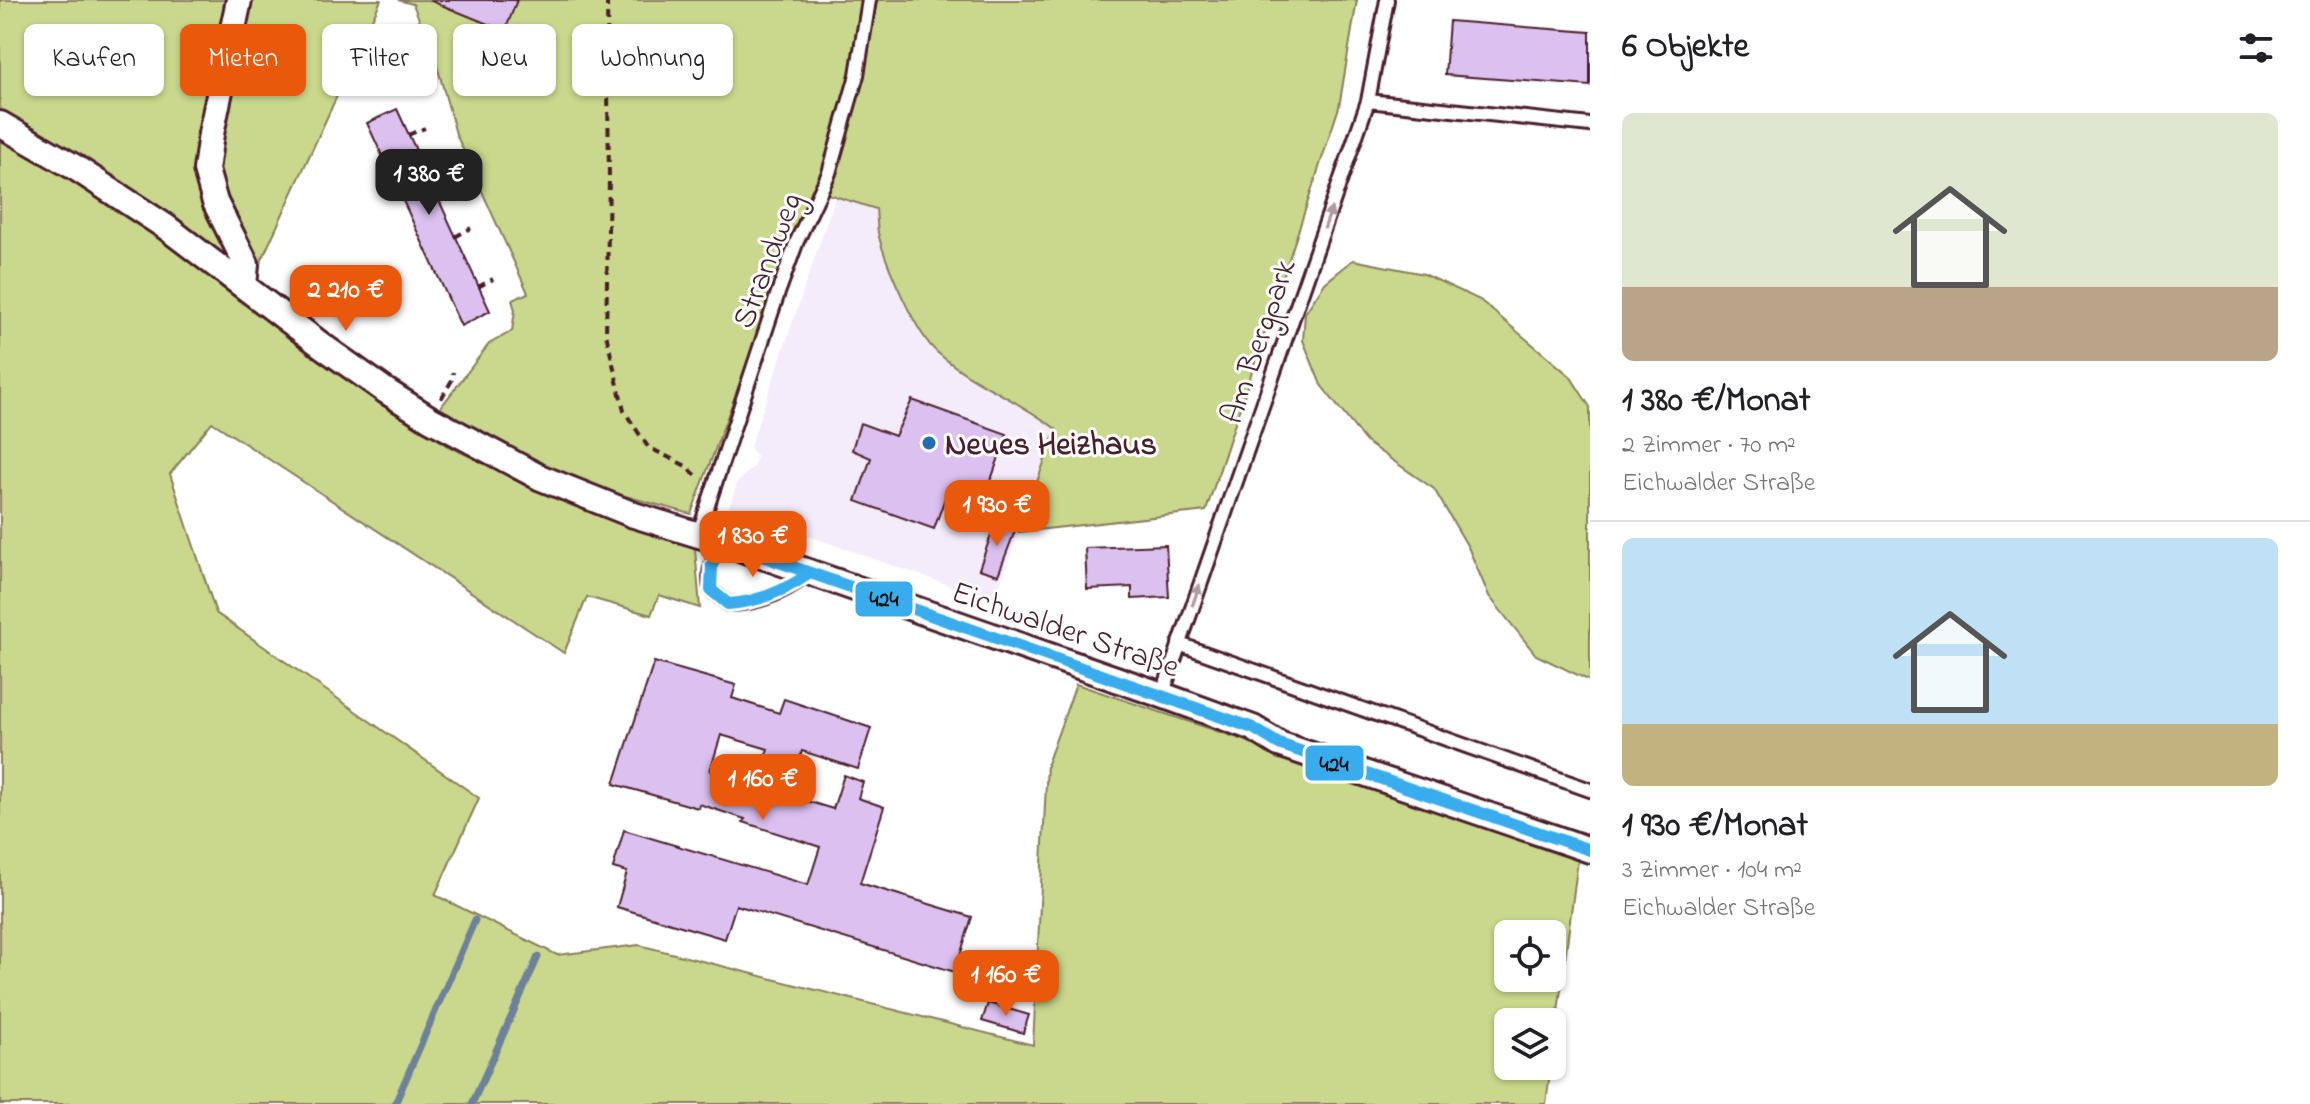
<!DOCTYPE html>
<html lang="de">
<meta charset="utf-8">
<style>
body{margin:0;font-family:"Indie Flower",sans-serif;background:#f6f6f6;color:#202124;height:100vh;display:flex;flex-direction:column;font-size:30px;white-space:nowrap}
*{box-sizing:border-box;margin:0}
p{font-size:26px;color:#757577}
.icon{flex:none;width:44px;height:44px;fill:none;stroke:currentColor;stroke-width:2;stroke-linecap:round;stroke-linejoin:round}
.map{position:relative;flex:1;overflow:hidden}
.drawer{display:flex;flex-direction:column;background:#fff;width:720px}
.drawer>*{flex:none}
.banner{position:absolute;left:24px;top:24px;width:760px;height:72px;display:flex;gap:16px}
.buttons{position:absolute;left:1494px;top:920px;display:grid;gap:16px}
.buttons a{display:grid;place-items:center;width:72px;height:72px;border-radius:12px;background:#fff;box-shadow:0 2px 6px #0004;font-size:40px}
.price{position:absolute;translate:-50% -68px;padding:0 18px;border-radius:16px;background:#ea580c;color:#fff;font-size:26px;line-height:52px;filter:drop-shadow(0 2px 4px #0008)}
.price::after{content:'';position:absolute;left:50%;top:48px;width:24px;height:18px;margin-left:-12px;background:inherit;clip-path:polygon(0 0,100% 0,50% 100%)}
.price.active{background:#222;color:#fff}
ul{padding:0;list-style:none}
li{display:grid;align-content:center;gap:16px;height:424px;padding:0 32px}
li+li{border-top:2px solid #e0e0e0}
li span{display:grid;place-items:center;height:248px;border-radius:12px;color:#555}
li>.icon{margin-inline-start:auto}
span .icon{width:144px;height:144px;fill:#fffc;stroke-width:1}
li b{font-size:34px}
h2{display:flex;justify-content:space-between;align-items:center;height:96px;padding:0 32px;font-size:34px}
.pill{padding:0 28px;border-radius:12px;background:#fff;box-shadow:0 2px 6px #0004;font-size:28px;line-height:72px}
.pill.active{background:#ea580c;color:#fff}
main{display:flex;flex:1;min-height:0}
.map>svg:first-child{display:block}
.built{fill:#f4ecfa}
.green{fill:#c9d88c;stroke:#8a7c5c;stroke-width:2;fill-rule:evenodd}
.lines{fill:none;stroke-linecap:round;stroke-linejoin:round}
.stream{stroke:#6d819a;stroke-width:7}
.building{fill:#dcc1f0;stroke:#4a1f2b;stroke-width:2;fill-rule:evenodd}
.lane-casing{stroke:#4a1f2b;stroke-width:18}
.street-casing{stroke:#4a1f2b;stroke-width:30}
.path{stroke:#4a1f2b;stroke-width:4;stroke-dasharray:8 6;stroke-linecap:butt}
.lane{stroke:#fff;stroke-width:12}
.street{stroke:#fff;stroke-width:24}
.bus-1-casing{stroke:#fff;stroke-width:18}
.bus-1{stroke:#38acec;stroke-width:12}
.oneway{fill:#ae9aa0}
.poi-dot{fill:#1f6fb2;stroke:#fff;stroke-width:3}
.labels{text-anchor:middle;stroke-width:6;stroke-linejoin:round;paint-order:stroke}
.street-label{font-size:32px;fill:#4a1f2b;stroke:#fff}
.poi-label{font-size:32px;font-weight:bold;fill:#4a1f2b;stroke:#fff;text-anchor:start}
.line-badge{stroke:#fff;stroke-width:3}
.pale-badge-label{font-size:22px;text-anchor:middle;font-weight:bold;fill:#111}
</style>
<main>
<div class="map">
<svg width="1590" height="1104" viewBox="0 0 1590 1104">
<rect width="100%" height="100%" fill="#fff"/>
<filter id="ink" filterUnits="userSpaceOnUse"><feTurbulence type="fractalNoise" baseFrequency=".0125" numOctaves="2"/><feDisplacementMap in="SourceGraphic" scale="16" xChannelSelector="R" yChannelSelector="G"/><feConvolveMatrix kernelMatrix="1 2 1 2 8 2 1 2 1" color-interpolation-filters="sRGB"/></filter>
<g filter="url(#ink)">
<path class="built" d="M836,195L876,209L878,233L935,351L966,375L1038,415L1056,429L994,601L729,508L737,483L754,466L757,457L750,447Z"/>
<path class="green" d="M0,0H381L257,270L233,257L221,287L448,446L515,478L695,548L700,608L659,595L651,615L587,597L564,653L212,422L170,474L216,613L479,798L435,895L557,955L639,945L1033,1045L1047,764L1076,684L1579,852L1552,1058V1022H1508V1066H1551L1546,1104H0ZM1508,934H1552V978H1508Z
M398,0H1357L1339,107L1206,511L1019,532L1056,429C1019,400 973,384 938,353C916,335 885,262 878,233C877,226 877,217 876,209L812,189L691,514L574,482L438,411L489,344L512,331L515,310L512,300L528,293L456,134L436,62L413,4Z
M1353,260L1424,274L1480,300L1570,376L1590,407V681L1536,655L1489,596L1468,547L1434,489L1366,442L1321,385L1303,340L1305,313L1325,283Z"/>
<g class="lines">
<path class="stream" d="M395,1104L475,920
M472,1104L538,957"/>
</g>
<path class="building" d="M429,0H517L505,31Z
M1449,21L1590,32V86L1445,75Z
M397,109L490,311L461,326L367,123Z
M912,400L1007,434L984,500L949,487L934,529L856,501L871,458L852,450L860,423L895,436Z
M996,521L1016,528L998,575L979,569Z
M1166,545L1169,597L1132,599V587L1087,589L1085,548Z
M654,662L736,685L732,698L779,713L784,699L871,728L858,769L802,751L791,785H794L790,796L833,809L844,775L863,782L858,798L884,807L860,883L972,917L955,972L736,905L725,939L617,907L627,872L613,868L624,830L808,885L820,847L743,822L745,819L699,804L698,808L614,784ZM721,735L768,749L755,786L710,771Z
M988,1003L1029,1015L1023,1033L982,1021Z"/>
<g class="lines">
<g class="lane-casing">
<path id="lane" d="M1368,101L1590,125
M698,535L778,293L797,241L829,173L857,75L869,0
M725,543C711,559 708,570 711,590L728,604C759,604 785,592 810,573
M1179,644L1590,790
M1162,695L1368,101L1387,0"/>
</g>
<g class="street-casing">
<path id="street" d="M239,0L211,134L206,170L215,202L246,264L244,285
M0,124L76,168L166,227L321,345L386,391L430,419L539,477L634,515L725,543L1162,695L1253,728L1279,744L1590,850"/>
</g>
<path class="path" d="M607,0L609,179L606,334L624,411L648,447L686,466L699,478
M408,135L425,128
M432,187L448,179
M455,237L471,228
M478,287L493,279
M441,399L452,380L453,372"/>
<use href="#lane" class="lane"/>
<use href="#street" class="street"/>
<g class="bus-1-casing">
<path id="bus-1" d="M810,573C785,591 759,602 728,604L711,590L712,565L725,543L1253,728L1279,744L1590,850"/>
</g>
<use href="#bus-1" class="bus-1"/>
</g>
<defs><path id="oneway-solid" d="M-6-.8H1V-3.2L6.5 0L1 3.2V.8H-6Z" transform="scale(2)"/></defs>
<g class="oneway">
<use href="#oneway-solid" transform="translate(1328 218) rotate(-71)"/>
<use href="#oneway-solid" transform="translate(1196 595) rotate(-71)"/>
</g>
</g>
<circle class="poi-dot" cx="929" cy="443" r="8"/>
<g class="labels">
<g class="street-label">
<text transform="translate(766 260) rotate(-69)" y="11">Strandweg</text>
<text transform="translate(1257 341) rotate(-71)" y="11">Am Bergpark</text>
<text transform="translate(1066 628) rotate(19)" y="11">Eichwalder Straße</text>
</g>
<g class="poi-label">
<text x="945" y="454">Neues Heizhaus</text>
</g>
</g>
<g class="line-badge">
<rect x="854" y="580" width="60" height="38" rx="8" fill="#38acec"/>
<rect x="1304" y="744" width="61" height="38" rx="8" fill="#38acec"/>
</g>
<g class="pale-badge-label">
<text x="884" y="606">424</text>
<text x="1334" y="771">424</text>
</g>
</svg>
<div class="buttons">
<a><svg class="icon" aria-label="locate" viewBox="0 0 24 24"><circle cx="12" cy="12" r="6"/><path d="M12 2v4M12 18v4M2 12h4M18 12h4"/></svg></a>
<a><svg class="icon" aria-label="layers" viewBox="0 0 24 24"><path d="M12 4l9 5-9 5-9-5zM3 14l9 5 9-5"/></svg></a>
</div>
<b class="price active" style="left:429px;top:217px">1 380 €</b>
<b class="price" style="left:346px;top:333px">2 210 €</b>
<b class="price" style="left:997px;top:548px">1 930 €</b>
<b class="price" style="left:753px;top:579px">1 830 €</b>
<b class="price" style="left:763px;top:822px">1 160 €</b>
<b class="price" style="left:1006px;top:1018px">1 160 €</b>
<div class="banner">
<a class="pill">Kaufen</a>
<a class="pill active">Mieten</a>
<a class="pill">Filter</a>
<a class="pill">Neu</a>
<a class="pill">Wohnung</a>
</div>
</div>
<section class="drawer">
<h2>6 Objekte<svg class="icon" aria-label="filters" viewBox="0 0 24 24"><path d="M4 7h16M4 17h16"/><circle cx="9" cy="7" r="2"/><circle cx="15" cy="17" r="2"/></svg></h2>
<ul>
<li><span style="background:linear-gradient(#dfe7d0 70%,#b9a48a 0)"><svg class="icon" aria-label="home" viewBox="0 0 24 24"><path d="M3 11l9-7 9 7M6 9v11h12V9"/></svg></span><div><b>1 380 €/Monat</b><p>2 Zimmer · 70 m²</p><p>Eichwalder Straße</p></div></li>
<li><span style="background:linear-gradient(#bfe0f5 75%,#c2b280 0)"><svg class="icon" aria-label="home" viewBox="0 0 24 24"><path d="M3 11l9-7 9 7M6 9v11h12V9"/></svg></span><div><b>1 930 €/Monat</b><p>3 Zimmer · 104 m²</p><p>Eichwalder Straße</p></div></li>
</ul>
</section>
</main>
